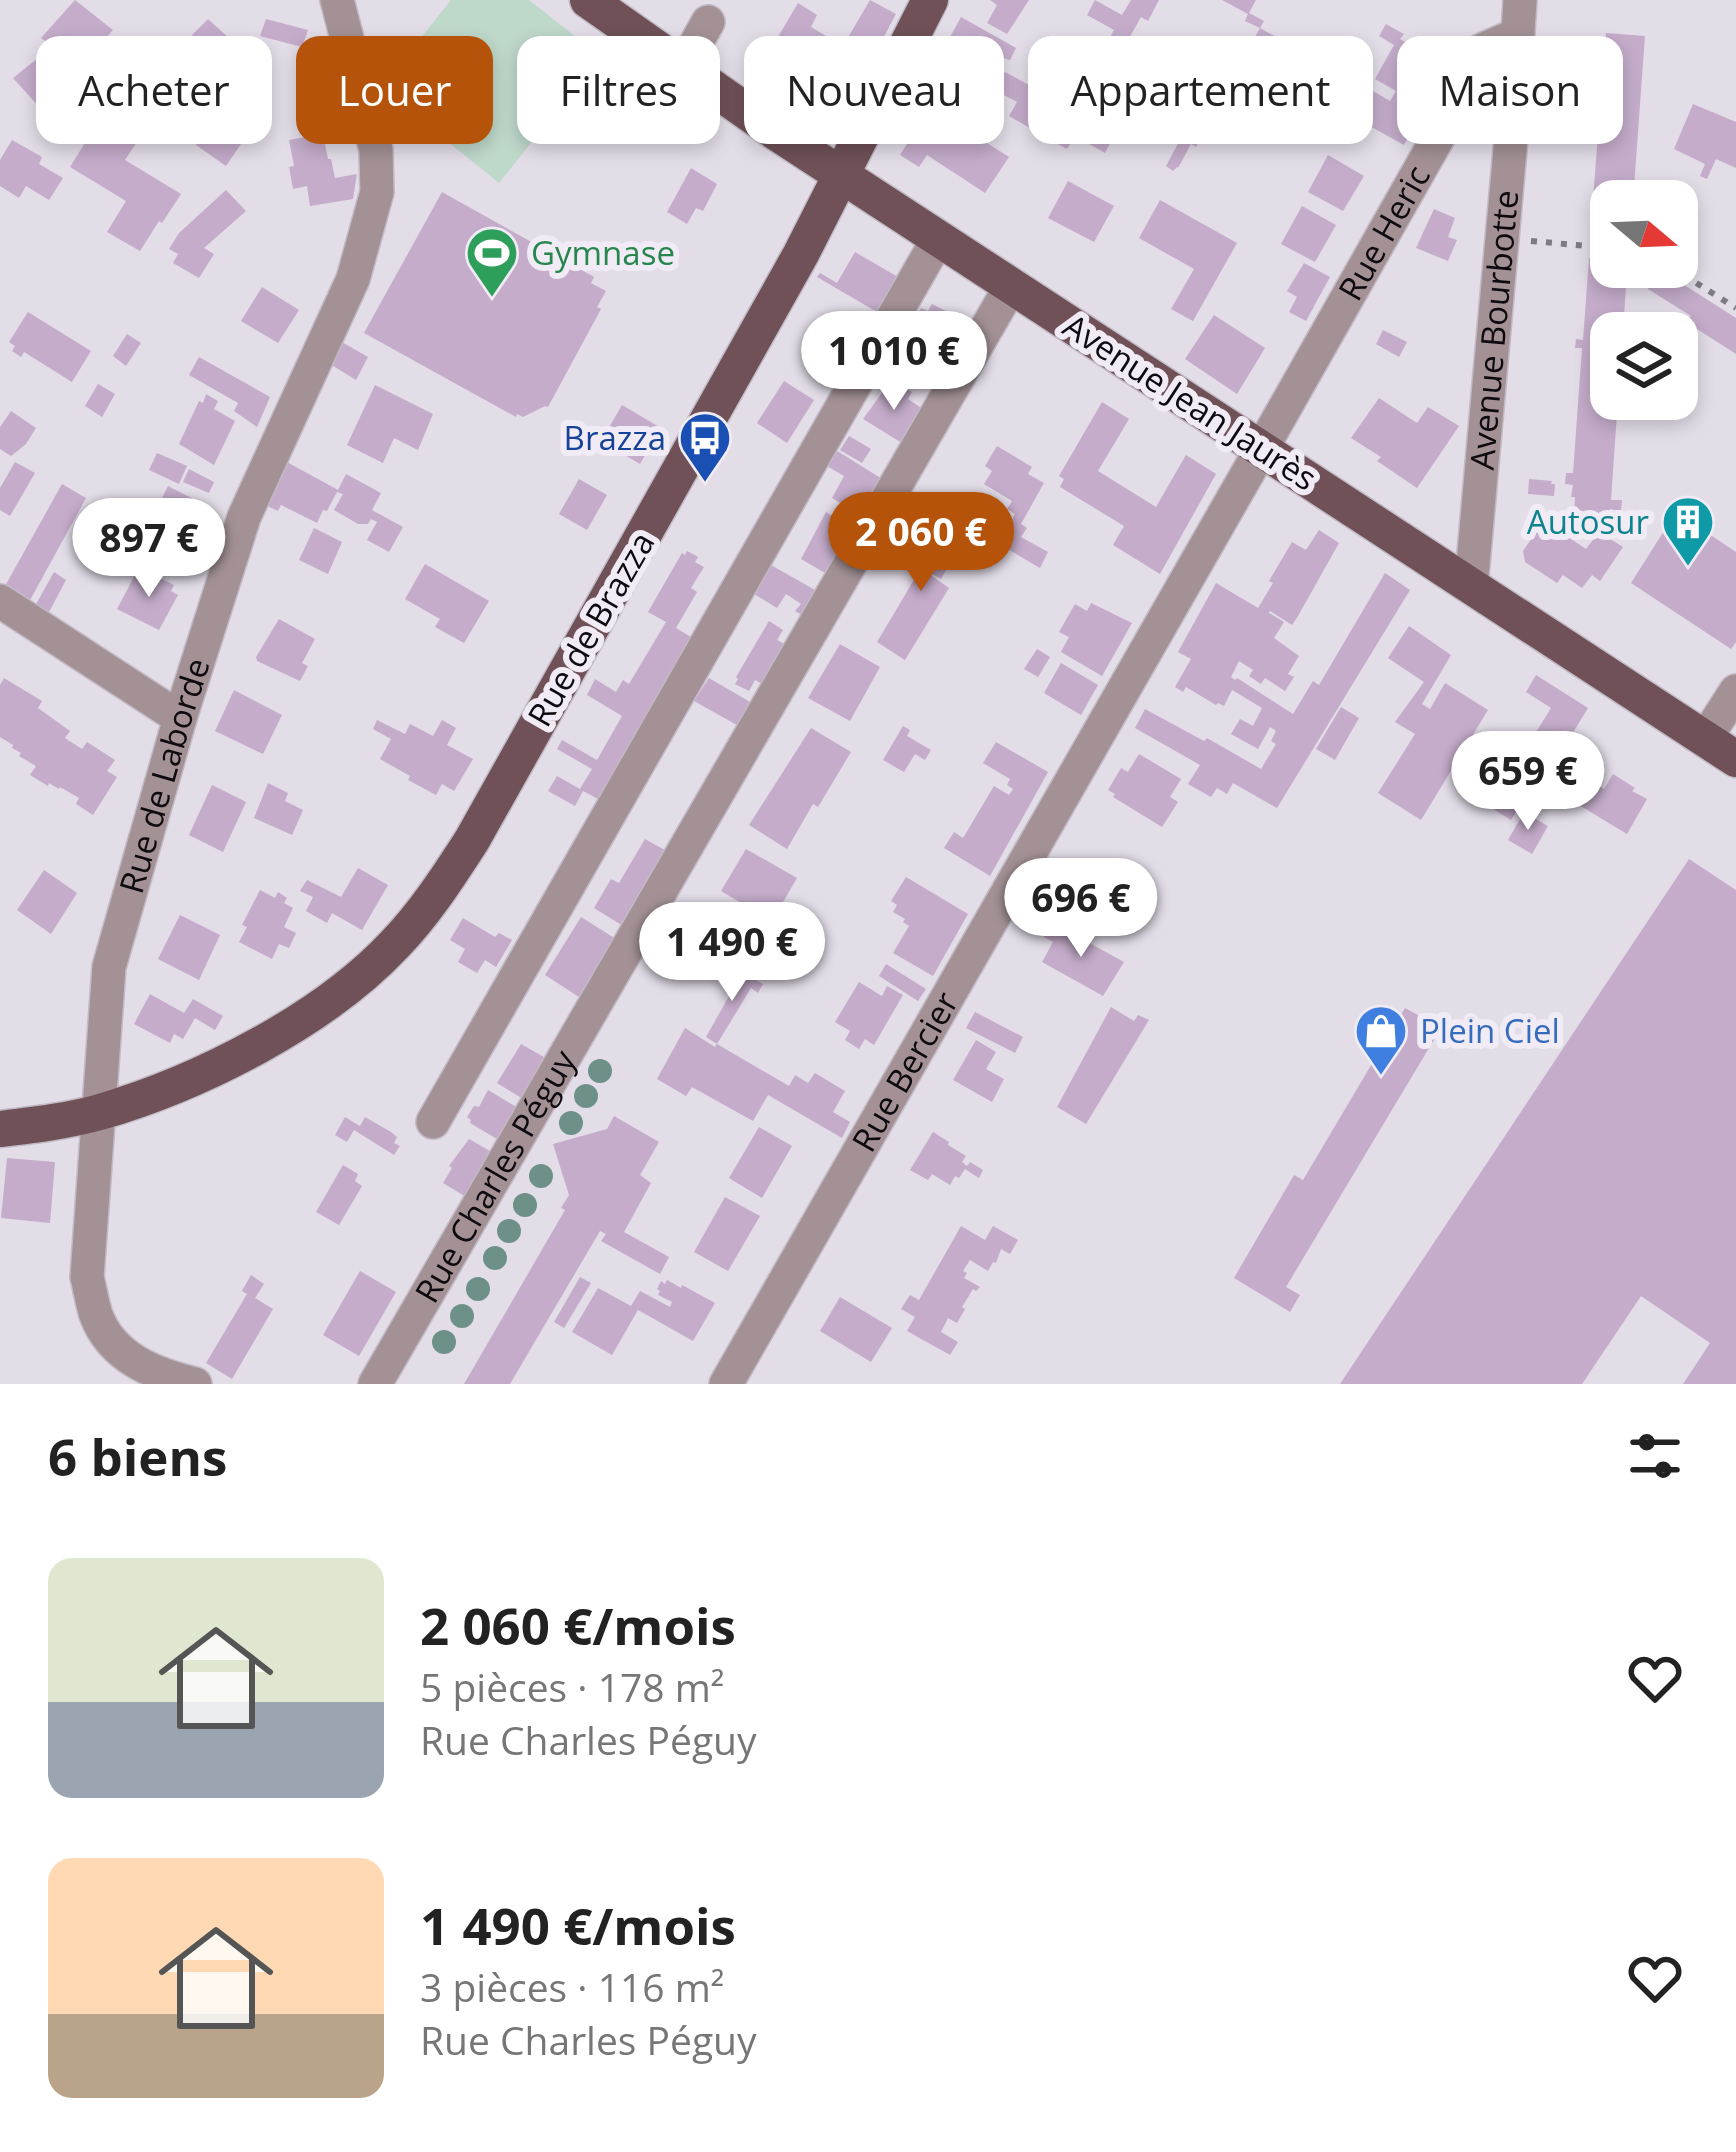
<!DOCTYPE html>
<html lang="fr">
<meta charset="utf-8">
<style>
body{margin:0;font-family:"Open Sans",sans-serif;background:#f6f6f6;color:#222;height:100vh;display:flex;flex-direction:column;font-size:45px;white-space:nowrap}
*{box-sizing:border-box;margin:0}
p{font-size:39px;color:#767676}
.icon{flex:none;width:66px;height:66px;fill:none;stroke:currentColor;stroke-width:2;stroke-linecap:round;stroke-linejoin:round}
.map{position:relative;height:1384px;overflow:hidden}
.side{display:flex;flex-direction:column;background:#fff;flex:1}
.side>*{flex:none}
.top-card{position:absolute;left:36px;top:36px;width:1665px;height:108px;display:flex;gap:24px}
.needle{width:78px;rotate:109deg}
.controls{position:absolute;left:1590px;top:180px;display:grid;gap:24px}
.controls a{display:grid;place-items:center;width:108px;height:108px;border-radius:24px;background:#fff;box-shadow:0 6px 18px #0003;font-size:60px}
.price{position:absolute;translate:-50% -102px;padding:0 27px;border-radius:42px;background:#fff;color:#222;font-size:39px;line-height:78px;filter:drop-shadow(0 3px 6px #0008)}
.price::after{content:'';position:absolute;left:50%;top:72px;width:36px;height:27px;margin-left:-18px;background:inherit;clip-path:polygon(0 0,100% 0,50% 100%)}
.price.active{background:#b45309;color:#fff}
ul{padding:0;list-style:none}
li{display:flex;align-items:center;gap:36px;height:300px;padding:0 48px}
li span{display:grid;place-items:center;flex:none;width:336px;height:240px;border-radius:24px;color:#555}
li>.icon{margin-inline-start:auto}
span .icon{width:144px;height:144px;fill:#fffc;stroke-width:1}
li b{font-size:51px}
h2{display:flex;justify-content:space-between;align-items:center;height:144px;padding:0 48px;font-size:51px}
.pill{padding:0 42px;border-radius:24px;background:#fff;box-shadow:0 6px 18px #0003;font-size:42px;line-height:108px}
.pill.active{background:#b45309;color:#fff}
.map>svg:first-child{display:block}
.green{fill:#bed8ca}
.building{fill:#c4acca}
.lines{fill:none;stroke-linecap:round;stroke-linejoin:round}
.minor-casing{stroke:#c1bbc5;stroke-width:36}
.major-casing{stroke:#c1bbc5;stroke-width:39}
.path{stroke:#7e7a82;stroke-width:6;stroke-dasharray:6 9;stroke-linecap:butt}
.minor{stroke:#a39195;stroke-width:33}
.major{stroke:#6f5157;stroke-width:36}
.tree{fill:#6d9188}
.labels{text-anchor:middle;stroke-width:12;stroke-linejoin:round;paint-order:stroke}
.street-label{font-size:33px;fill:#0d0b0f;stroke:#f0ebf5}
.leisure-label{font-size:33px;fill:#27864d;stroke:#f0ebf5;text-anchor:start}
.transit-label{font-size:33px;fill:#164399;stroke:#f0ebf5;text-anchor:end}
.culture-label{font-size:33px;fill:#0d838f;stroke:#f0ebf5;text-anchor:end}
.shop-label{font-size:33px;fill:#366cbe;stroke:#f0ebf5;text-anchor:start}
</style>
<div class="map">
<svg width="1736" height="1384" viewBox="0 0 1736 1384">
<rect width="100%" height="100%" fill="#e3dde8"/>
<path class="green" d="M451,0H529L600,56L499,183L381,88Z"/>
<path class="building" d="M75,0L113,30L97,48L89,41L73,60L41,38Z
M870,0L896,14L863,76L835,59L806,110L755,76L798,3L817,15L811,27L843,46Z
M990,0H1029L1007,34L987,23L997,5Z
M1095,0L1122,15L1131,0H1159L1148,21L1141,17L1121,53L1106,45L1114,30L1087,15Z
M1222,0H1256L1249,13L1264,21L1260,28L1245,21L1248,14Z
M961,17L1016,48L1010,60L1000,57L995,64L949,39Z
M208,19L250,57L248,59L271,80L256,97L192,35Z
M266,19L308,30L302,47L260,36Z
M1386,24L1404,34L1400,39L1429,56L1409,92L1428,102L1404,145L1357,119L1373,91L1390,101L1396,91L1375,79L1394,45L1379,36Z
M1260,28L1333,69L1317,98L1243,58Z
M1606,33L1645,36L1633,201H1611V238L1590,237Z
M1105,48L1149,71L1105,153L1075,136L1067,149L1054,142L1009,116L1017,102L991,88L981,105L944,85L938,94L924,84L942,52L998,83L1005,72L1072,108Z
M48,50L75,81L65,89L71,94L65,99L60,93L41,109L13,78Z
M1208,87L1224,96L1196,147L1191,144L1178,168L1177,167L1173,171L1166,166Z
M119,88L155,115L125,160L181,194L162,223L159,221L140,251L107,232L126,201L70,167Z
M1693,104L1736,122V168L1716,159L1707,179L1700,176L1705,164L1674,149Z
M930,107L1009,157L985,193L927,155L919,167L900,155Z
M206,114L243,141L226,166L196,145L206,130L198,124Z
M323,134L328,159H331L335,178L357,174L353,199L310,206L307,186L293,189L289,167L294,166L289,140Z
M12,140L42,157L39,164L63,178L49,200L26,186L19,198L0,186V160Z
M1328,155L1364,176L1343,211L1308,192Z
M691,168L717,184L703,211L696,208L687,224L667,212Z
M1068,181L1114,206L1094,242L1048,218Z
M226,190L246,211L204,248L214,254L199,278L173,263L178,254L169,249L179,233Z
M442,192L594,277L591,283L606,291L597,307L601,309L548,407L545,406L523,417L517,414L516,417L364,333Z
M1160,200L1237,243L1193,321L1171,309L1194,269L1139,238Z
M1302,206L1336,225L1315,262L1281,244Z
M1434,209L1455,218L1448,237L1457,240L1448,261L1416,248Z
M855,252L898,277L877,312L817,277L820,273L837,283Z
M1589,258L1611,260V267H1627L1623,333H1611V399H1618L1611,500H1622L1621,511L1610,509L1609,520L1574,517L1575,497H1571L1573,485L1565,484L1566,473H1573L1582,348H1575L1576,339L1583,340Z
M1304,263L1330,277L1306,321L1289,312L1297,297L1287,291Z
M1650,267H1656L1736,318V354L1686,322L1691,316L1648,289Z
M262,287L299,310L278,343L241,321Z
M932,304L970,323L946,361L912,340L920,325L913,321L921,308L928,311Z
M28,312L91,351L72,382L24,352L21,357L12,351L15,346L9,342Z
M863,312L874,319L833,389L810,375L817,364L829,371Z
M1214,315L1265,348L1237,394L1185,359Z
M1383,330L1407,342L1399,357L1376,344Z
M127,334L141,343L126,366L113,356Z
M340,341L368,357L356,380L330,364Z
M199,357L270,397L257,427L234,411L238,403L189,375Z
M784,381L814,400L787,443L757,423Z
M896,383L912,392L908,399L923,409L902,443L863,419L887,386L892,390Z
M98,384L115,394L102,417L85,406Z
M375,385L433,414L418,450L394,438L383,463L347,445Z
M206,394L218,401L214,409L235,421L214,465L179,444L199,401L203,403Z
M1379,398L1417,423L1428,407L1459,426L1417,488L1377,461L1381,457L1351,438Z
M1102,402L1129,419L1098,471L1156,507L1186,455L1216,474L1160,574L1113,545L1124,526L1060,487L1064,479L1059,476Z
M622,405L661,428L640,464L601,441Z
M11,411L36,428L26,444L11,456L0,449V427Z
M849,436L871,449L862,463L840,450Z
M997,446L1032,467L1028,474L1044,483L1021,524L1027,528L1021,537L1048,552L1040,568L1006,548L1012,540L1003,535L1015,514L1007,509L1012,501L984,484L992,471L985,466Z
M834,449L887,482L825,573L801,559L826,512L834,517L842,504L832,498L844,476L825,465Z
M157,453L187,466L179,484L149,470Z
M285,461L338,490L346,474L381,493L372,510L403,527L389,552L367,540L377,522L371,519L368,524H358L334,510L343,494L337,492L327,511L323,510L317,523L281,505L278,511L265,505Z
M15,462L35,473L10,516L0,510V488Z
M189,469L214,482L209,493L183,482Z
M579,479L607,495L587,530L559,514Z
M1529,479L1552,481L1551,484H1555L1554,496L1528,494Z
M62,484L86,498L29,602L5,586Z
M168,486L209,507L184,558L143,537Z
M1676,512L1736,552V642L1731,649L1631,583Z
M1544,521L1586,549L1599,532L1623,547L1600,581L1592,575L1582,588L1563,575L1557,583L1525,562L1523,551Z
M934,526L963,542L941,579L921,568L949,588L905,660L877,642L921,568L911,562Z
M314,528L342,542L328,574L299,560Z
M1319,530L1339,543L1298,616L1292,625L1270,611L1269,613L1284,622L1274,638L1299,656L1288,674L1294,677L1285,691L1265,678L1261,684L1249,676L1253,670L1239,661L1231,677L1235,680L1237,678L1293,714L1313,681L1319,685L1385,573L1410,590L1277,808L1233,783L1227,794L1217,788L1211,797L1188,784L1200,765L1135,728L1145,709L1204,741L1207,738L1261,769L1276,744L1271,741L1276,731L1270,727L1258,749L1231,734L1240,719L1253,726L1262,708L1232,690L1224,706L1218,703L1216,705L1186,687L1183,692L1175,687L1191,659L1178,652L1216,583L1258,608L1273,583L1269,581L1292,542L1306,550Z
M687,551L698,557L695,562L704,567L691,588L697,592L676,628L691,637L598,799L583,791L575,806L548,791L557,776L580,789L592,769L557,749L562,740L597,760L622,716L587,695L595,679L616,692L623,680L629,684L666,622L648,612L682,553L685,555Z
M425,564L489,601L464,643L435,627L440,619L405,599Z
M771,565L822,594L802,615L795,611L801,604L786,594L777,608L754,594Z
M54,572L66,580L48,614L35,606Z
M136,573L153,582L156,576L174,585L171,591L178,595L159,630L117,609Z
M1091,603L1132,623L1102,676L1061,652L1069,637L1059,632L1075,604L1087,611Z
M279,619L315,639L302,663L308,666L300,681L257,661L256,657Z
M769,621L783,630L777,640L788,646L764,685L755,680L749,691L735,684L738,679L736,677Z
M1409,626L1451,655L1422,704L1430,709L1445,683L1488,710L1421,820L1378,793L1415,734L1395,722L1424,682L1388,658Z
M840,644L880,667L850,721L808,698Z
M1037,649L1050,657L1038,677L1024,669Z
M1061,663L1098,685L1081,715L1044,693Z
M1536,675L1588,708L1529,805L1523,801L1511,820L1490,807L1551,708L1526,692Z
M4,678L42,701L38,708L70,731L65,738L82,749L87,742L115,760L107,771L117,777L93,815L76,804L79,798L60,787L59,789L49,783L48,786L30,775L36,766L19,756L21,753L12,748L13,745L0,737V685Z
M709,678L757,706L744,729L694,701Z
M234,690L282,715L263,754L215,731Z
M1341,707L1359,718L1335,760L1316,749Z
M377,720L405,734L410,724L433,736L442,720L456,728L447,745L473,759L454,791L442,784L436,795L408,780L410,776L380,759L391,739L373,729Z
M903,726L910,730L907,736L931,750L925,760L915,754L904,772L883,760Z
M811,728L851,752L818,807L813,804L787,849L749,825Z
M996,742L1048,772L990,876L944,848L954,832L963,838L994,786L1009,795L1013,789L1007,785L1010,779L983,763Z
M1139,754L1181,779L1170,797L1178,802L1162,827L1113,797L1115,794L1108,790L1121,768L1128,772Z
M1578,773L1604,789L1613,774L1635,788L1632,791L1647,799L1627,834L1564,796Z
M268,783L288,793L285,801L303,810L292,835L254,818Z
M212,785L246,802L223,852L189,835Z
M1524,812L1548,826L1532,854L1508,840Z
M645,839L672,854L628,929L594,908L611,879L619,883Z
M746,849L797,878L772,921L784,929L771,952L766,949L758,962L751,958L745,968L712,949L726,926L744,936L758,913L721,891Z
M1689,859L1736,890V1384H1683L1710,1343L1641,1296L1582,1384H1340Z
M1092,865L1118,879L1093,924L1066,910Z
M358,868L388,885L362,930L332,913L327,923L306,911L313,897L300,891L307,880L341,897Z
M44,870L77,893L51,934L17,910Z
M906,877L968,914L933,976L893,953L909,926L903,922L905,919L893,912L897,905L891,901Z
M260,890L275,898L278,892L287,898L284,903L293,908L284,927L296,933L289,948L279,944L272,959L239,942L247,927L242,925Z
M180,915L220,935L199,980L158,959Z
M581,917L616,939L579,997L545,975Z
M463,918L495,937L499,933L512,940L496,967L485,960L477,973L458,962L465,949L450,940Z
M1053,923L1124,962L1103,996L1042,962L1053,942L1044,937Z
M663,937L686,950L675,969L652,956Z
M886,964L926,989L918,1001L879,976Z
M721,971L743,984L748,975L763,984L758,993L751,988L717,1044L706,1037L733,989L717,978Z
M859,982L882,996L887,986L903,995L874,1045L865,1039L859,1049L845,1040L850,1031L835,1022Z
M150,994L184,1013L193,999L223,1016L215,1030L195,1018L183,1039L174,1034L170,1043L134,1024Z
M1111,1007L1134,1021L1138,1015L1149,1020L1086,1124L1057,1107Z
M1405,1008L1441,1028L1286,1287L1300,1295L1290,1312L1234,1278L1294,1175L1303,1180Z
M975,1012L1023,1037L1015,1053L966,1028Z
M685,1028L715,1047L717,1044L789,1086L795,1075L808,1083L815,1073L845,1091L833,1112L850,1122L842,1138L768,1095L753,1121L692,1087L686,1096L657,1079Z
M976,1040L996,1052L986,1069L1004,1079L992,1102L953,1080Z
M521,1044L551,1061L528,1102L497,1083Z
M488,1090L523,1111L502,1147L494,1143L497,1139L470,1123L471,1120L467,1117L474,1106L479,1107Z
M614,1116L659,1142L640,1175L651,1183L624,1232L669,1257L660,1274L601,1241L606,1234L600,1231L510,1384H464L565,1210L561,1208L569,1195L553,1144L607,1129Z
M345,1117L360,1126L365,1117L391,1132L397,1137L394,1143L400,1146L394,1155L354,1130L347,1142L335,1135Z
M759,1127L792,1146L762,1198L729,1178Z
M933,1132L949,1142L948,1145L966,1156L962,1162L967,1166L970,1162L983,1170L979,1178L965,1169L959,1178L955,1176L950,1185L932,1174L928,1180L910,1170Z
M469,1139L497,1155L471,1200L443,1183L452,1168L449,1166Z
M7,1158L55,1162L50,1223L1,1218Z
M343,1165L358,1174L355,1181L362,1186L339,1225L316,1212Z
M725,1197L760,1216L728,1271L694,1252Z
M961,1226L985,1240L993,1226L1018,1240L1010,1254L1001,1249L996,1263L993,1262L988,1271L970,1260L963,1271L967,1273L964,1278L980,1287L976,1291L973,1289L962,1307L965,1309L957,1323L948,1318L941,1332L958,1342L950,1355L907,1331L915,1317L901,1309L910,1295L919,1300Z
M360,1271L396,1292L359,1356L323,1335Z
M251,1275L264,1284L255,1298L273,1309L232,1379L206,1363L247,1294L242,1291Z
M580,1277L591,1283L564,1328L554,1322Z
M667,1280L681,1288L682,1285L715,1303L693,1341L638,1310L612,1355L572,1332L598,1288L631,1306L640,1291L670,1307L672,1302L658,1295L660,1291L657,1289L661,1281L665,1284Z
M840,1297L892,1328L871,1362L820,1331Z"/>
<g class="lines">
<g class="minor-casing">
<g id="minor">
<path d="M683,67L708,22"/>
<path id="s1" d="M1471,587L1512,127L1520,0"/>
<path d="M0,601L180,718"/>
<path d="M1705,739L1736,691"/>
<path d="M433,1122L938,239"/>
<path id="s2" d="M195,1384C154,1374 112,1358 96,1315C92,1303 90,1289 87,1277L109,967L180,718L244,517L353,279L377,192L376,150L337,0"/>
<path id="s3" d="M375,1384L1011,286"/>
<path id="s4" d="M726,1384L1262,448L1453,111L1482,50L1516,35"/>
</g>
</g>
<g class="major-casing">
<path id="major" d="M588,0L777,133L1736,759
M0,1129C34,1125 68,1121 100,1112C200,1083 324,1020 395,944C425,913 448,877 472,840L801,254L930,0"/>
</g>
<path class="path" d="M1531,241L1611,248
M1671,267L1736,308"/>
<use href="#minor" class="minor"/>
<use href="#major" class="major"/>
</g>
<g class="tree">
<circle cx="600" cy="1071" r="12"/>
<circle cx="586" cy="1096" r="12"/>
<circle cx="571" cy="1123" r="12"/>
<circle cx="541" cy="1176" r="12"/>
<circle cx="525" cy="1205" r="12"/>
<circle cx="509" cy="1231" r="12"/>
<circle cx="495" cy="1258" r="12"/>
<circle cx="478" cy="1289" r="12"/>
<circle cx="462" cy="1316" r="12"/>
<circle cx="444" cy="1342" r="12"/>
</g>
<defs>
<g id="stadium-pin" transform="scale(2.7)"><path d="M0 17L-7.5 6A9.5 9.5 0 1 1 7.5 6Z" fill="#2e9e5b" stroke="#f0ebf5"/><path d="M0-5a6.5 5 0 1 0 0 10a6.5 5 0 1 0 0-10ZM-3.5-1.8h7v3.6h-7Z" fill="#fff"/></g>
<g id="bus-pin" transform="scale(2.7)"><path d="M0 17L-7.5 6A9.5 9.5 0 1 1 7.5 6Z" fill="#1a4fb4" stroke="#f0ebf5"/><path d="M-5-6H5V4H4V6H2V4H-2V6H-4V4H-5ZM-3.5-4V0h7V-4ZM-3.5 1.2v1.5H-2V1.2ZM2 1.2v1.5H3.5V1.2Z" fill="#fff"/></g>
<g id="building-pin" transform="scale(2.7)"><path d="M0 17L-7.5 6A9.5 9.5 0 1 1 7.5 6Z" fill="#0f9aa8" stroke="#f0ebf5"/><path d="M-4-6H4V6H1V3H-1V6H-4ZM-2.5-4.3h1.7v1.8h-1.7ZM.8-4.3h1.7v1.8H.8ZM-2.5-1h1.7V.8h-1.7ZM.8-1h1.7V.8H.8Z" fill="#fff"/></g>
<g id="shop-pin" transform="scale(2.7)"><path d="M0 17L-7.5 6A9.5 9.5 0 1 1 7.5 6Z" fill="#3f7fe0" stroke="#f0ebf5"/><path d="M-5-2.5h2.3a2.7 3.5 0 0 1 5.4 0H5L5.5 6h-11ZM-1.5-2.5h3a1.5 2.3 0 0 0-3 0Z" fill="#fff"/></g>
</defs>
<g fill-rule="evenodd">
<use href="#stadium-pin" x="492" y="253"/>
<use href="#bus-pin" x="705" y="438"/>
<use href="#building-pin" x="1688" y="522"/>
<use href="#shop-pin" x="1381" y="1031"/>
</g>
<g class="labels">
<g class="street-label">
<text dy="12" stroke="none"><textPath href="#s4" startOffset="1326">Rue Heric</textPath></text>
<text dy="12" stroke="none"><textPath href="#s1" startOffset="258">Avenue Bourbotte</textPath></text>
<text transform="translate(1190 402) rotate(33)" y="12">Avenue Jean Jaurès</text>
<text transform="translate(591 629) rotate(-60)" y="12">Rue de Brazza</text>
<text dy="12" stroke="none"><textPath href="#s2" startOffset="675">Rue de Laborde</textPath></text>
<text dy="12" stroke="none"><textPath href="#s4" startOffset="360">Rue Bercier</textPath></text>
<text dy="12" stroke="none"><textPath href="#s3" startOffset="240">Rue Charles Péguy</textPath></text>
</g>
<g class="leisure-label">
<text x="531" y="265">Gymnase</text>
</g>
<g class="transit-label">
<text x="666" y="450">Brazza</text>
</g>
<g class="culture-label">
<text x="1649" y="534">Autosur</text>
</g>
<g class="shop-label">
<text x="1420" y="1043">Plein Ciel</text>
</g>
</g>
</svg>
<div class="controls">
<a><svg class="needle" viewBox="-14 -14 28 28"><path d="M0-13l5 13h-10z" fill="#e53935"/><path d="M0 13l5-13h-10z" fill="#767676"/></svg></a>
<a><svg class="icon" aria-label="layers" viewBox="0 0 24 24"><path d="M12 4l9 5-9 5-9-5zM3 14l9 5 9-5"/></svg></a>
</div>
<b class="price" style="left:894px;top:413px">1 010 €</b>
<b class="price active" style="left:921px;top:594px">2 060 €</b>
<b class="price" style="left:149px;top:600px">897 €</b>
<b class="price" style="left:1528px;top:833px">659 €</b>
<b class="price" style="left:1081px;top:960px">696 €</b>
<b class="price" style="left:732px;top:1004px">1 490 €</b>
<div class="top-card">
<a class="pill">Acheter</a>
<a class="pill active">Louer</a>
<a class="pill">Filtres</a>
<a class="pill">Nouveau</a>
<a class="pill">Appartement</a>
<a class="pill">Maison</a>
</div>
</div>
<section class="side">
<h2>6 biens<svg class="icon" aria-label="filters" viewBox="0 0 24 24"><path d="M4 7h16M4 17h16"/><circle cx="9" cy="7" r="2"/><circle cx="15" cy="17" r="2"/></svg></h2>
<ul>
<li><span style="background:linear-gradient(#dfe7d0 60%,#9aa5b1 0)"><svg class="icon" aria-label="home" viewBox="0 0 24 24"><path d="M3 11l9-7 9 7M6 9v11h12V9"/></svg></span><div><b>2 060 €/mois</b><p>5 pièces · 178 m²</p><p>Rue Charles Péguy</p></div><svg class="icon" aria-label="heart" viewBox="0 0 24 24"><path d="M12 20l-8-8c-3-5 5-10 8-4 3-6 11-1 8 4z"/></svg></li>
<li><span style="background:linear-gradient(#ffd9b3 65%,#b9a48a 0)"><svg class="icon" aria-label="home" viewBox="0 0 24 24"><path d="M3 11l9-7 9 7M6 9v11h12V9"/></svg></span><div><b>1 490 €/mois</b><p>3 pièces · 116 m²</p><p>Rue Charles Péguy</p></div><svg class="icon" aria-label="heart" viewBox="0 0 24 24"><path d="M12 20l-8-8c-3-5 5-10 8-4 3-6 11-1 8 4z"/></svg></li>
</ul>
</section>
